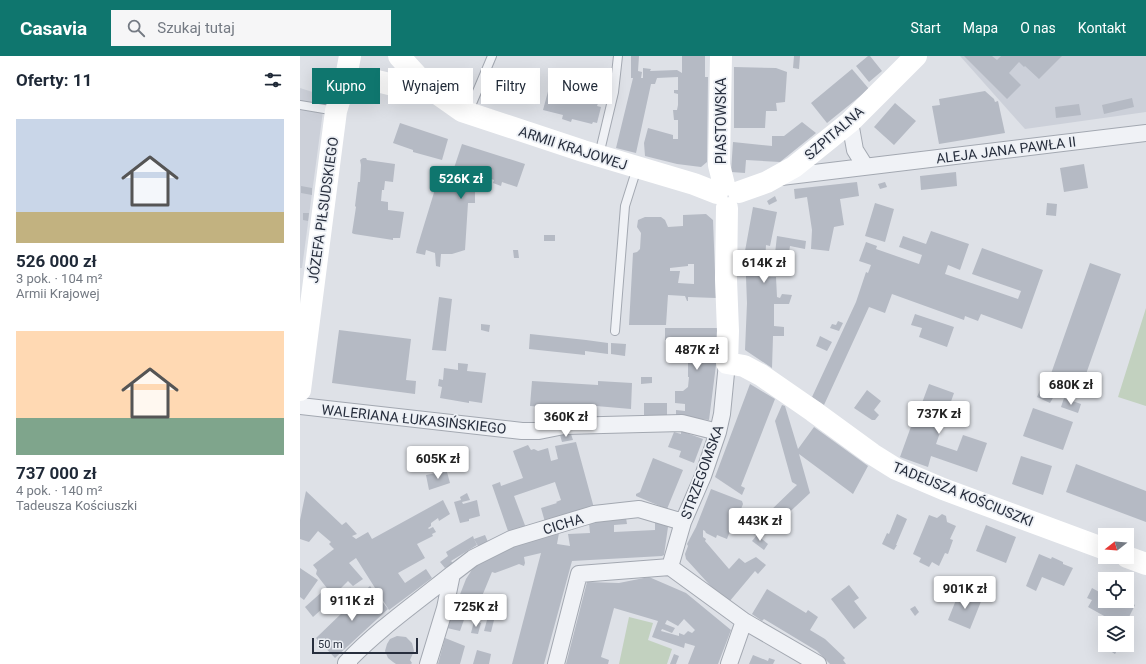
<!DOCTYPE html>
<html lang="pl">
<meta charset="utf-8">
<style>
body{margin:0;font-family:Roboto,sans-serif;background:#f6f6f7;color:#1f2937;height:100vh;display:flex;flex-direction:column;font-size:15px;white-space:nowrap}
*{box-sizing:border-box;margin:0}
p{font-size:13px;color:#747a83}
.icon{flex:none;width:22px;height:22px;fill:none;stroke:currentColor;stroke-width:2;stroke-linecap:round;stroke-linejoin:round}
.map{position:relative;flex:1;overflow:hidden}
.drawer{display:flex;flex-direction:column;background:#fff;width:300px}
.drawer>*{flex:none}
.banner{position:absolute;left:12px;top:12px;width:380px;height:36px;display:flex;gap:8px}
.needle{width:26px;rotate:253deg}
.buttons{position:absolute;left:798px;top:472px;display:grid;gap:8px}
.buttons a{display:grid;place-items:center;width:36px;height:36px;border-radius:0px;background:#fff;box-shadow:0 4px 16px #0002;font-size:20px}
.scale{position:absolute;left:12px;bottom:10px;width:106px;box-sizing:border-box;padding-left:4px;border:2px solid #272e3d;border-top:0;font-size:11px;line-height:14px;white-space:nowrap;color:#272e3d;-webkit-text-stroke:3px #edf0f5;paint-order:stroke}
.price{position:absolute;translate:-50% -34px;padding:0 9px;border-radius:4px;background:#fff;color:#222;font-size:13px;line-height:26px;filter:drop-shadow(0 1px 2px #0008)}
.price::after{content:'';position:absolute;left:50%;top:24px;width:12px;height:9px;margin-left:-6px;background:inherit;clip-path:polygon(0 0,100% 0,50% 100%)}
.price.active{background:#0f766e;color:#fff}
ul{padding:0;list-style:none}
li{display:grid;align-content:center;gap:8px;height:212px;padding:0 16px}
li span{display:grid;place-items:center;height:124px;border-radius:0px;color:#555}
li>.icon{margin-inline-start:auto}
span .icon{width:72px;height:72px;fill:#fffc;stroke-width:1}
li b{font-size:17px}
h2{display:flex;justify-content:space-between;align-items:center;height:48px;padding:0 16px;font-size:17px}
.pill{padding:0 14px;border-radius:0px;background:#fff;box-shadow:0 4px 16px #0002;font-size:14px;line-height:36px}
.pill.active{background:#0f766e;color:#fff}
header{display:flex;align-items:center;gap:24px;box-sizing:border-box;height:56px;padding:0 20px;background:#0f766e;color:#fff}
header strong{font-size:19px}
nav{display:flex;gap:22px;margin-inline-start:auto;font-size:14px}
.search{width:280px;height:36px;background:#f6f6f7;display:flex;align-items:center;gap:10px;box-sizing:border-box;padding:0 14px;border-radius:0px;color:#747a83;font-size:15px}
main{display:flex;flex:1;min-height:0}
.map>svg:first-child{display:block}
.built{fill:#ccd0d9}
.green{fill:#c2d1bf}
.building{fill:#b5bac4;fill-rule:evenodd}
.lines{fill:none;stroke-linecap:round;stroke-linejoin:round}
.lane-casing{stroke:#a3a8b1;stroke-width:10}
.street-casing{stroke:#a3a8b1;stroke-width:18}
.lane{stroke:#f0f2f6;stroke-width:8}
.street{stroke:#f0f2f6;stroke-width:16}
.secondary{stroke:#fff;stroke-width:22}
.labels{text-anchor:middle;stroke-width:3.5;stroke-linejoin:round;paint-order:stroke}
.street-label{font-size:14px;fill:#272e3d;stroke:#edf0f5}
</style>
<header>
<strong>Casavia</strong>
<div class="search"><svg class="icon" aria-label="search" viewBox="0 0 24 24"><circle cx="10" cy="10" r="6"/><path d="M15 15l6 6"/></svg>Szukaj tutaj</div>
<nav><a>Start</a><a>Mapa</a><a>O nas</a><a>Kontakt</a></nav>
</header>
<main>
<section class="drawer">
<h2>Oferty: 11<svg class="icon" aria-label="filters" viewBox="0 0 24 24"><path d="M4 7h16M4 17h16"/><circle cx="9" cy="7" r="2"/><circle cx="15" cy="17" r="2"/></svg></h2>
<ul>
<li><span style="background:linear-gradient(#c9d6e8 75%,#c2b280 0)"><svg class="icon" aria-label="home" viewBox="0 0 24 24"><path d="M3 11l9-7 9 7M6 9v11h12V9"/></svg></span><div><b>526 000 zł</b><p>3 pok. · 104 m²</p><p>Armii Krajowej</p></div></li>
<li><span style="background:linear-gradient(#ffd9b3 70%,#7fa58c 0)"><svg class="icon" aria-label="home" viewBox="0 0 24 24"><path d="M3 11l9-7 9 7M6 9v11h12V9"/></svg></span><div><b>737 000 zł</b><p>4 pok. · 140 m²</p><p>Tadeusza Kościuszki</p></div></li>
</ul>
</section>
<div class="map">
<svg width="846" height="608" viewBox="0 0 846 608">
<rect width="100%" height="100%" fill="#dee1e7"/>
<path class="built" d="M660,0H846V56L725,73Z
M0,32L25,40L2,212H0Z"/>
<path class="green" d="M846,252V350L818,341Z
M329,561L353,567L348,584L372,593L367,608H319Z"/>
<path class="building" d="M331,0H339L338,15L342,16L341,22H343V12L351,13L350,15L377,14L382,17V0H405V21H408L407,106L401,111L377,108L345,100L344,87L348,72L373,79V83H378V64H374L373,54H377L378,49V38L374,37V34H378V21L357,22L355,28H351L336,97L316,92L333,22H331Z
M494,0H500L499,13L493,12Z
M568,0H570L582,15L569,26L556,10Z
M664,0H692L697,4L701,0H762L739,23L725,10L724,11L719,6L709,17L721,29L707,43Z
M434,11L476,12L487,16L485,46L476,47L477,55H466L465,72H434Z
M552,13L569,33L527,67L511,47Z
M269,17L286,22L284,30L289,31L287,39L300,42L297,50L301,51L297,67L293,66L292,68L272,63L271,66L262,63L263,59L243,54L250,28L265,32Z
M685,35L694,43L695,46L698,45L705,77L639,88L632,50L640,49L639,43Z
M832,42L834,51L804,58L802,49Z
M595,47L616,65L594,89L574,71Z
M779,48L781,59L756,62L755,51Z
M502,66L516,77L480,106L446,104L445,117L431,116L433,86L472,90V80H484Z
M100,67L148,83L142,104L113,96V94L93,87Z
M162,88L225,108L217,131L202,126L201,130L193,127L194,124L181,119L183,115L169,110L166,119L173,121L171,126L164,124L161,134L175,136V147H168L165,194L152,198H141L140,211L136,210L135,197L126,194L125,199L116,197L117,192L140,117L151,121Z
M63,102H66L67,104L95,108L93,126L85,125L84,134H82L81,145L88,146V154L104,156L100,182H93V184L54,178L52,177L56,151L55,150L58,126H60L61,109L60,104Z
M784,108L788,132L764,136L760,112Z
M656,116L657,130L621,134L620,120Z
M557,126L559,140L540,143L544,169L534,171L529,195L511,193L512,174L507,141L495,143L494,133Z
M585,126L587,131L580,133L578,128Z
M1,130L12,132V139L1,137Z
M475,140L477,145L469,149L467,145Z
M575,147L594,153L585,186L565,180Z
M747,147L757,148L756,160L746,159Z
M453,151L477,156L470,190L466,189L465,206H474L477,180L506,185L505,193L490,190L486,215L466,217L467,221H476L477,241L480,242L482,238L492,239L489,248H474V270L484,271V280H473L472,312L445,294L447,247L445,195Z
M3,157H9L8,165L3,164Z
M406,158L413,164L416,242L388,241V245H387L385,240L368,239L366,269H329L333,197L337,196L340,193L341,177L337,171L338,164L345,161H361L365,164L368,171L383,170V159ZM388,208H394V228L378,227L380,215H370V212L388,210Z
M631,175L669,188L660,214L648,209L645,218L718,243L721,235L672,218L682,192L743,214L722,273L681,258L678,265L665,260L664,264L592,238L585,257L569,251L524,349L512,341L556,246L566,216L568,217L571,209L559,205L566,186L577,190L576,193L619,208L622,199L599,191L603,180L626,188Z
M244,179H255V185H244Z
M213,194H218L219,202H214Z
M790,207L821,218L778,341L747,329Z
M139,241L152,243L146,295L132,294Z
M615,258L654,271L647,291L619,281L622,272L611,269Z
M538,265L543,267L539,275L530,272L532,268L536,269Z
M181,268L190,269L189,276L181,274Z
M365,272H417L416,309L409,364L376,360V354L385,355V348L375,347V335H383L388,331L389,321H388V290H397V285L365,284Z
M39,274L111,283L106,324L116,325L115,338L32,327Z
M230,278L286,284L308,287V298L285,295V299L229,293Z
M520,280L532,286L527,295L516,290Z
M311,287L326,288L325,300L311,298Z
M158,307L168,308L167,315L186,317L182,347L169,345V347L140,342L142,331L138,330L139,323L143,324L144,312L158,314Z
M341,321H352V327L341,328Z
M232,325L298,329V325L332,327L331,353L296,350V355L230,350Z
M450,328L475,343L441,430L445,432L442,439L415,421Z
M629,328L654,337L636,388L657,395L663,379L687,387L677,416L631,400L628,411L600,401L617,354L619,355Z
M567,334L581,345L574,354L579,359L575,364H572L554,352Z
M740,334L754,340L750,347L737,341Z
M764,342L781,348L778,357L761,351Z
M344,347H367V359L344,360Z
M482,349L485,350L498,393L514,371L568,410L553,438L499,398L510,437L480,465L468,457L497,429L492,426L475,365Z
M733,352L773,366L763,394L723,380Z
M381,375L403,383L394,407L379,401L381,395L368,391L374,376L381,378Z
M271,378L273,384L262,386L260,379Z
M276,386L294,452L245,466L241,452L257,447L256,446L261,444L255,426L214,440L226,472L209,478L192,429L200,426L201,430L223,422L213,395L228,389L231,394L234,393L238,395L248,392L251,405L258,403L255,390Z
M721,400L752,410L743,439L712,428Z
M353,402L383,414L367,453L336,440V438L340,436Z
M776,408L846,435V466L766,436Z
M141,416H147L150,427L129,434L126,419Z
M411,433L442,445L443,448L441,453L438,455L434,468L433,467L427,483L417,479L416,482L406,477L405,475L403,474V481L406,483L405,485L429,513L439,502L445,507L456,501L466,509L458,518L455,515L429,546L417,537L386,503L385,498L388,490L387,488L396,471Z
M6,435L42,469L46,466L57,478L52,480L56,483L68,476L72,483L143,444L150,458L139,465L138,462L131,467V470L128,472L129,473L133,471L136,476L132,478L133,480L117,488L125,502L98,517L105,527L126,513L132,522L89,554L56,502L49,507L63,523L53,530L48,525L33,540L16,518L17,514L13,509L34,493L29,488L31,486L18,475L9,486L0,483V464Z
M167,437L170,444L162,446L163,448L177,444L180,460L169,463V465L160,467L154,446L161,444L160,441Z
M597,458L607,463L596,489H597L594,494L582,488L587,477L589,478Z
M642,458L646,460L647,466L656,470L650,483L653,484L648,498L645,497L639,510L632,506L629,511L619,506L621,502L613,498L629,459L637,462Z
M326,462L327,468L314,469V476L355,474V467H365L368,471L364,499L362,500L272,505L244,608H212L241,497L224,501L225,507L224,510L219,508L195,517L192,516L180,545L191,548L193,538L200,540L191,576L184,575L187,564L166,558L160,575L147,572L166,523L175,509L191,501L213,491L259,477L257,488L270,490L268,478L290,477L289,467L312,463Z
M686,469L716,481L706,507L676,495Z
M185,479L188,486L178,490L174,483L177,489L151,505L153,507L145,512L140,506L148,500L146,496L173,480L174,483Z
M457,479L468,488L464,494L452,485Z
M739,498L751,503L752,501L763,506V508L773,512L764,530L742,521L736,535L726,530Z
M0,512L18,524L4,544L0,541Z
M349,521L386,537L431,574L418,608H388L395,590L385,587L384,592L352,581L358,565L314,552L301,601L309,604L308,608H266L287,526L319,527ZM384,563L395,574L392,577L388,575L384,579L379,577V580L361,575L362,573L372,577L375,572L365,568L367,564L378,570Z
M549,529L559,542L554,545L567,562L554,573L531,543Z
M805,529V545L827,544L835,549L826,567H821L815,564L814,565L811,564L810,566L804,563L806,561L788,551L792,544L787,542L792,532L801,537Z
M70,530L88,553L35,602L16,582Z
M467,533L506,557L508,554L518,561L510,574L525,583L545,602L543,604L546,608H530L517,595L464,563L462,565L452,558Z
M660,534L682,543L670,573L648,564Z
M23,535L31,545L13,561L5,551Z
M615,550L619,556L615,560L610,553Z
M174,565L181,567L178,578L171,577Z
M97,580L106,581L112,587L114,595L110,604L112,607L111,608H96L93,606L88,602L85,595L87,588L90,583Z
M145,582L165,590L160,608H138Z
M809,589H820L815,598L807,593Z
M177,594L191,598L189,608H173Z
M374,598L379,600L376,608H370Z
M453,599L468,605L469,602L475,604L473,608H449Z"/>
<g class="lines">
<g class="lane-casing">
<path id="lane" d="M0,49L36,55
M168,57L192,0
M299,99L314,36L318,0
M315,275L325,150L337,112"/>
</g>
<g class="street-casing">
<path id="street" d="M550,66L555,94L565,110
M481,121L846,77
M0,350L222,375H239L264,370L382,367L418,376
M370,511L383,466L403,420L418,376L422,358L427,307
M370,511L444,565L429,608
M152,518L173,502L211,483L294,458L339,453L383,466
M444,565L518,608
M49,608L46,607C77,574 116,547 152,518L145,552L128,608
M256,608L279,518L370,511"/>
</g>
<use href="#lane" class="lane"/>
<use href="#street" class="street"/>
<path class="secondary" d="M99,0L119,22L135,36L162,55L283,95L394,128L417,137
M421,0L419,109L424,129
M43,37L51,28L63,24L77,25L118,35L135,36
M439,136L467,126L494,111L550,66L616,0
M427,152L426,223L428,275L427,307L444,310L461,319L513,355L572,398L596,413L643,433L805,493
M0,334L36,55L39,45L43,37L50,0
M827,501L846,508"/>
</g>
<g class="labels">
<g class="street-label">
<text transform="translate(421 65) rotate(-90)" y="5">PIASTOWSKA</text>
<text transform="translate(534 77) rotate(-41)" y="5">SZPITALNA</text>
<text transform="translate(273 92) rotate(18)" y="5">ARMII KRAJOWEJ</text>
<text transform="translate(706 94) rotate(-7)" y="5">ALEJA JANA PAWŁA II</text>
<text transform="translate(23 154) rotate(-82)" y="5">JÓZEFA PIŁSUDSKIEGO</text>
<text transform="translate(114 363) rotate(6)" y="5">WALERIANA ŁUKASIŃSKIEGO</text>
<text transform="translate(402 416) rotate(-70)" y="5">STRZEGOMSKA</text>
<text transform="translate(663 438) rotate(22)" y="5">TADEUSZA KOŚCIUSZKI</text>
<text transform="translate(263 468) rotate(-17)" y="5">CICHA</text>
</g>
</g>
</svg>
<div class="buttons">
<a><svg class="needle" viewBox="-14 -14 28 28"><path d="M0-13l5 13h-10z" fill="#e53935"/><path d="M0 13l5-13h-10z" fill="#747a83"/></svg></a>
<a><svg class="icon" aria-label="locate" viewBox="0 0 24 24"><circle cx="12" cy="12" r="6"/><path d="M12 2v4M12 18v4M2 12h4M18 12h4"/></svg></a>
<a><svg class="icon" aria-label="layers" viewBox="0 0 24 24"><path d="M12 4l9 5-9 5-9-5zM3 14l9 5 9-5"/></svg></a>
</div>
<div class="scale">50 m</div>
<b class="price active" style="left:161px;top:144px">526K zł</b>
<b class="price" style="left:464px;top:228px">614K zł</b>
<b class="price" style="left:397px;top:315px">487K zł</b>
<b class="price" style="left:771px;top:350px">680K zł</b>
<b class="price" style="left:639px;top:379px">737K zł</b>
<b class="price" style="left:266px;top:382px">360K zł</b>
<b class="price" style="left:138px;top:424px">605K zł</b>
<b class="price" style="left:460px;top:486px">443K zł</b>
<b class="price" style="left:665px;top:554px">901K zł</b>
<b class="price" style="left:52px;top:566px">911K zł</b>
<b class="price" style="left:176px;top:572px">725K zł</b>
<div class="banner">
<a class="pill active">Kupno</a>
<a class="pill">Wynajem</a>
<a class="pill">Filtry</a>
<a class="pill">Nowe</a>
</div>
</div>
</main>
